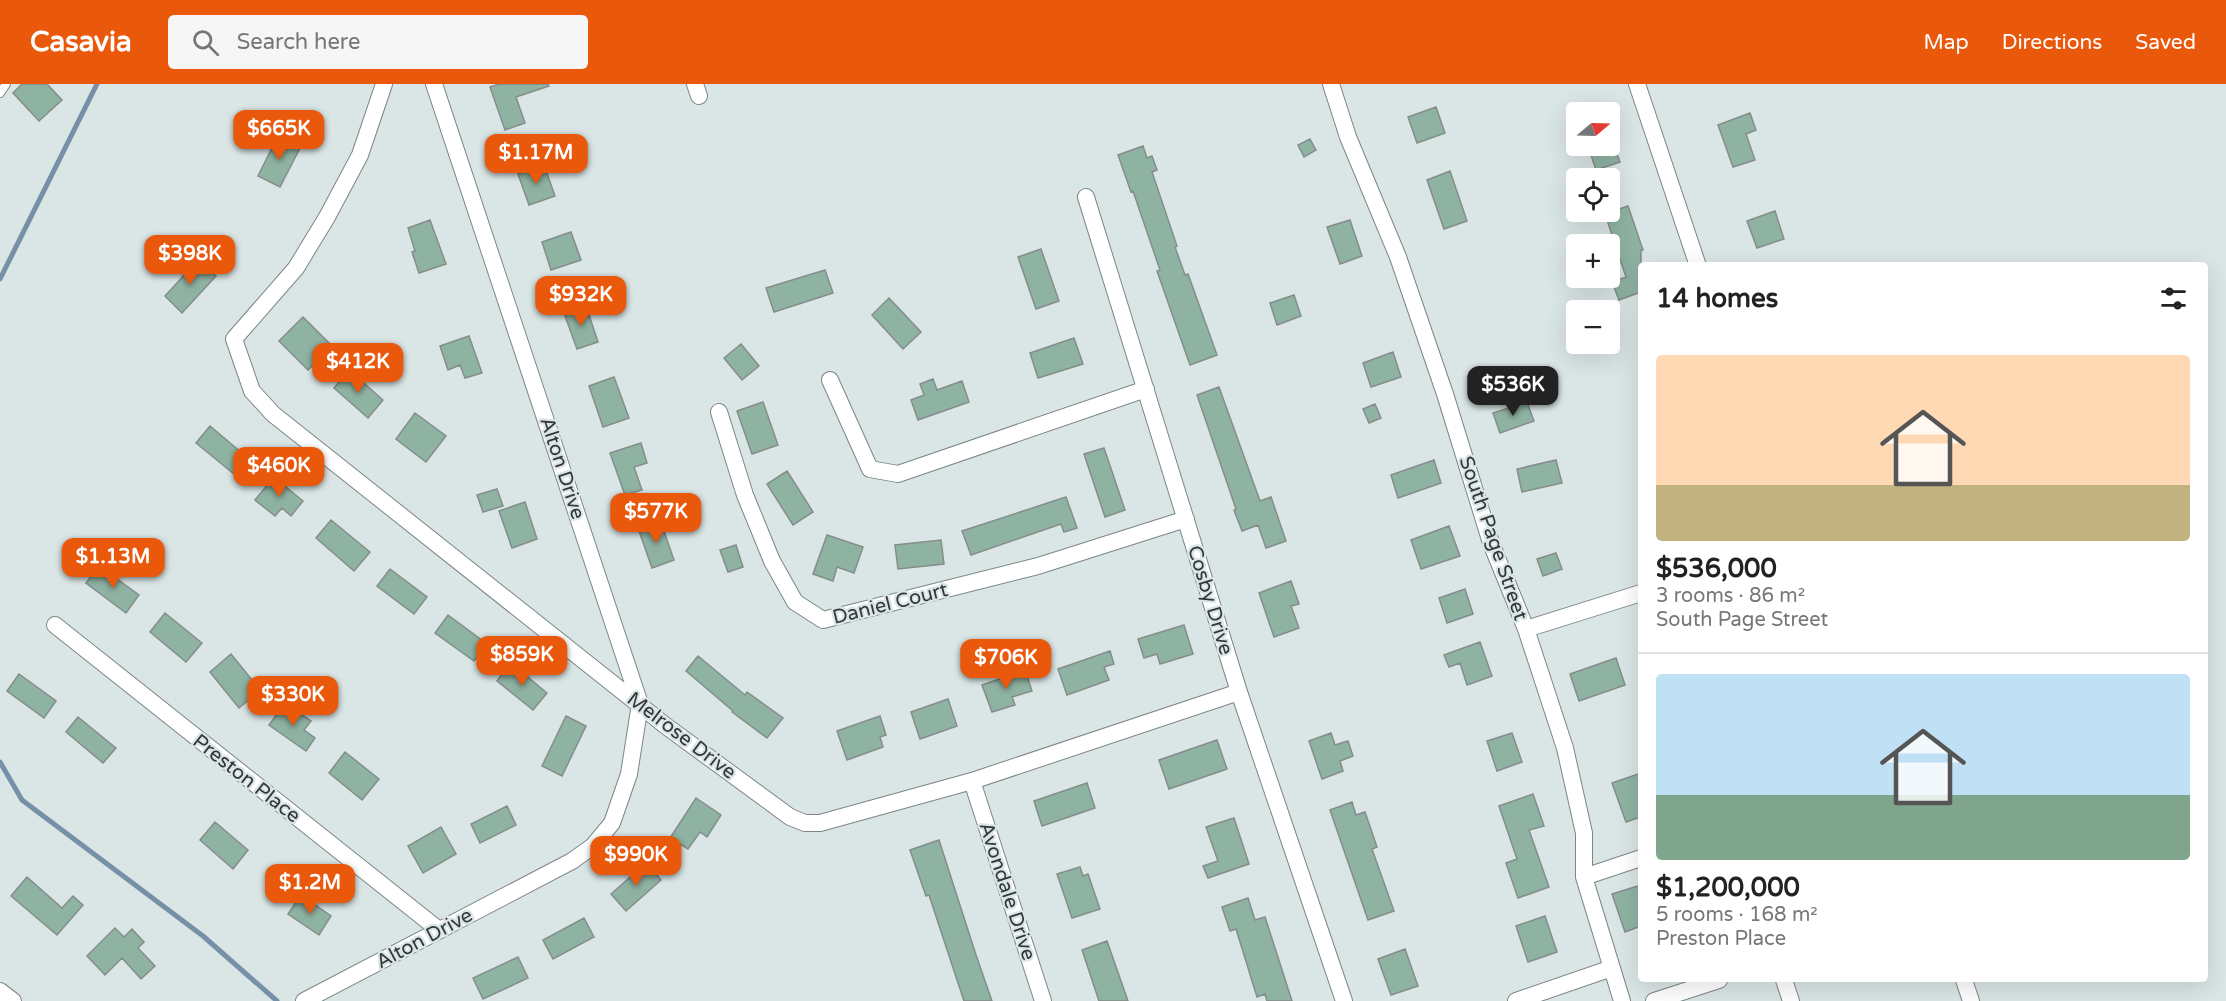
<!DOCTYPE html>
<meta charset="utf-8">
<style>
body{margin:0;font-family:"Varela Round",sans-serif;background:#f6f6f6;color:#222;height:100vh;display:flex;flex-direction:column;font-size:22px;white-space:nowrap}
*{box-sizing:border-box;margin:0}
p{font-size:20px;color:#767676}
.icon{flex:none;width:33px;height:33px;fill:none;stroke:currentColor;stroke-width:2;stroke-linecap:round;stroke-linejoin:round}
.map{position:relative;flex:1;overflow:hidden}
.sheet{position:absolute;left:1638px;top:178px;width:570px;height:720px;display:flex;flex-direction:column;background:#fff;border-radius:6px;box-shadow:0 6px 24px #0002}
.sheet>*{flex:none}
.needle{width:39px;rotate:71deg}
.fabs{position:absolute;left:1566px;top:18px;display:grid;gap:12px}
.fabs a{display:grid;place-items:center;width:54px;height:54px;border-radius:6px;background:#fff;box-shadow:0 6px 24px #0002;font-size:30px}
.price{position:absolute;translate:-50% -51px;padding:0 14px;border-radius:12px;background:#ea580c;color:#fff;font-size:20px;line-height:39px;filter:drop-shadow(0 2px 3px #0008)}
.price::after{content:'';position:absolute;left:50%;top:36px;width:18px;height:14px;margin-left:-9px;background:inherit;clip-path:polygon(0 0,100% 0,50% 100%)}
.price.current{background:#222;color:#fff}
ul{padding:0;list-style:none}
li{display:grid;align-content:center;gap:12px;height:318px;padding:0 18px}
li+li{border-top:2px solid #e0e0e0}
li span{display:grid;place-items:center;height:186px;border-radius:6px;color:#555}
li>.icon{margin-inline-start:auto}
span .icon{width:108px;height:108px;fill:#fffc;stroke-width:1}
li b{font-size:26px}
h2{display:flex;justify-content:space-between;align-items:center;height:72px;padding:0 18px;font-size:26px}
header{display:flex;align-items:center;gap:36px;box-sizing:border-box;height:84px;padding:0 30px;background:#ea580c;color:#fff}
header strong{font-size:28px}
nav{display:flex;gap:33px;margin-inline-start:auto;font-size:21px}
.search{width:420px;height:54px;background:#f6f6f6;display:flex;align-items:center;gap:15px;box-sizing:border-box;padding:0 21px;border-radius:6px;color:#767676;font-size:22px}
.map>svg:first-child{display:block}
.lines{fill:none;stroke-linecap:round;stroke-linejoin:round}
.stream{stroke:#7690a7;stroke-width:5}
.building{fill:#8fb3a3;stroke:#848d89;stroke-width:1.5}
.lane-casing{stroke:#7c8686;stroke-width:10}
.street-casing{stroke:#7c8686;stroke-width:18}
.lane{stroke:#fff;stroke-width:8}
.street{stroke:#fff;stroke-width:16}
.labels{text-anchor:middle;stroke-width:4.5;stroke-linejoin:round;paint-order:stroke}
.street-label{font-size:20px;fill:#333737;stroke:#dae5e5}
</style>
<header>
<strong>Casavia</strong>
<div class="search"><svg class="icon" aria-label="search" viewBox="0 0 24 24"><circle cx="10" cy="10" r="6"/><path d="M15 15l6 6"/></svg>Search here</div>
<nav><a>Map</a><a>Directions</a><a>Saved</a></nav>
</header>
<div class="map">
<svg width="2226" height="917" viewBox="0 0 2226 917">
<rect width="100%" height="100%" fill="#dae5e5"/>
<g class="lines">
<path class="stream" d="M0,195L97,0
M0,678L22,716L203,852L277,917"/>
</g>
<path class="building" d="M22,0H47L62,16L39,37L13,9Z
M499,0H548L549,2L516,13L525,39L505,46L490,3Z
M1436,23L1445,49L1417,59L1408,33Z
M1750,29L1756,46L1746,50L1755,76L1733,83L1718,41Z
M279,50L301,62L280,103L258,92Z
M1310,55L1316,66L1304,73L1298,61Z
M1143,62L1147,74L1152,72L1157,86L1152,88L1177,162L1175,163L1185,191L1188,190L1217,271L1190,281L1157,187L1160,186L1133,107L1131,108L1118,71Z
M1588,62H1614L1620,78L1596,86Z
M544,81L555,112L529,121L518,90Z
M1450,87L1467,137L1444,145L1427,96Z
M1628,122L1643,166H1641V208L1619,216L1612,198L1626,193L1605,130Z
M1775,127L1784,155L1757,164L1747,137Z
M430,136L446,180L419,189L412,168L415,167L408,144Z
M1350,136L1362,172L1340,180L1327,143Z
M571,148L581,176L551,186L542,158Z
M1041,165L1059,217L1036,225L1018,173Z
M198,176L216,192L182,229L165,212Z
M825,186L833,209L774,228L766,204Z
M1294,211L1301,232L1277,241L1270,219Z
M889,214L921,248L903,265L872,231Z
M586,222L598,258L577,265L564,229Z
M303,233L332,262L308,286L279,257Z
M469,252L482,289L465,294L460,281L448,286L440,262Z
M1074,254L1083,280L1038,294L1030,269Z
M741,260L759,282L742,296L724,274Z
M1393,268L1401,293L1371,303L1363,279Z
M349,286L383,316L368,334L334,304Z
M614,293L629,334L603,343L589,302Z
M933,295L937,306L962,297L969,318L918,336L911,316L924,311L920,300Z
M1219,303L1260,417L1271,413L1286,457L1266,464L1258,441L1242,447L1234,426L1236,425L1197,311Z
M763,318L778,361L752,370L737,327Z
M1527,318L1534,337L1500,349L1493,329Z
M1375,320L1381,334L1369,339L1363,325Z
M415,329L446,352L426,378L396,355Z
M210,342L248,374L234,390L196,359Z
M641,359L647,379L634,383L642,406L625,411L610,369Z
M1104,364L1125,426L1105,433L1084,370Z
M1434,376L1441,399L1398,414L1391,391Z
M1556,376L1562,399L1522,408L1517,385Z
M787,387L813,428L793,441L767,400Z
M274,393L303,417L291,432L282,424L275,432L255,416Z
M497,405L503,422L483,428L477,411Z
M1066,413L1077,444L1064,448L1061,440L971,471L962,447Z
M525,418L537,455L512,464L499,427Z
M331,436L370,468L354,487L316,454Z
M660,436L674,476L652,484L638,444Z
M1449,442L1460,472L1421,485L1411,456Z
M827,451L863,463L854,489L837,483L833,497L813,490Z
M941,456L944,480L898,485L895,461Z
M736,461L743,483L728,488L720,466Z
M1556,469L1562,485L1543,492L1537,475Z
M99,482L139,511L126,529L86,499Z
M390,485L427,513L414,530L377,502Z
M1291,497L1299,520L1291,522L1299,544L1274,553L1259,509Z
M1465,505L1473,530L1447,539L1439,514Z
M165,529L202,559L186,578L150,548Z
M448,531L487,560L474,577L435,549Z
M1184,541L1193,570L1160,580L1157,570L1144,574L1138,555Z
M1480,558L1492,592L1467,601L1460,579L1449,583L1444,571Z
M1110,567L1114,580L1104,583L1109,596L1067,611L1058,585Z
M231,570L260,606L239,624L210,588Z
M698,572L745,611L747,608L783,634L767,654L732,628L733,627L686,587Z
M1616,574L1625,601L1579,617L1570,590Z
M511,579L547,609L533,626L497,597Z
M1025,586L1032,607L1012,613L1015,621L992,628L982,601Z
M19,590L56,617L44,634L7,607Z
M948,615L957,642L920,655L911,628Z
M285,619L311,637L304,646L315,654L306,667L269,641Z
M566,632L586,642L562,692L542,682Z
M880,632L886,651L880,653L883,663L847,676L837,647Z
M78,633L116,664L103,679L66,648Z
M1331,649L1335,661L1348,657L1353,672L1340,677L1343,687L1322,695L1309,657Z
M1512,649L1522,678L1497,687L1487,657Z
M1217,656L1227,685L1169,705L1159,676Z
M345,668L379,695L362,716L329,689Z
M1641,689V733L1626,738L1612,699Z
M1087,699L1095,724L1042,742L1034,717Z
M1533,710L1544,742L1529,746L1549,803L1518,814L1506,779L1517,775L1499,722Z
M696,714L721,731L707,753L700,748L688,765L670,754Z
M1352,718L1356,731L1365,728L1377,763L1372,765L1394,827L1368,836L1330,726Z
M507,722L516,741L480,759L471,740Z
M1234,734L1249,780L1208,794L1203,782L1218,777L1206,743Z
M215,738L248,766L233,785L200,756Z
M441,743L456,770L423,789L408,762Z
M939,756L976,871L992,917H964L929,811L926,812L910,766Z
M646,779L661,796L626,827L611,810Z
M1080,783L1083,792L1088,790L1100,825L1072,834L1057,790Z
M27,793L62,824L73,812L83,821L57,851L11,812Z
M1641,801V842L1625,848L1612,810Z
M301,811L331,832L319,851L288,830Z
M1248,814L1255,836L1265,833L1292,917H1267L1265,910L1257,913L1236,845L1230,847L1222,823Z
M1545,832L1557,868L1528,878L1516,842Z
M584,834L594,853L553,875L543,856Z
M115,844L124,853L132,845L144,858L138,864L155,882L141,895L122,874L105,891L87,872Z
M1107,857L1128,917H1099L1082,866Z
M1405,865L1418,902L1391,911L1378,875Z
M518,873L528,894L483,915L473,894Z"/>
<g class="lines">
<g class="lane-casing">
<path id="lane" d="M0,9L6,0"/>
</g>
<g class="street-casing">
<path id="street" d="M384,0L360,71L327,133L296,184L234,255L252,307L273,330L666,642L790,733L805,739H820L972,697L1239,608
M695,0L699,12
M1331,0L1348,53L1398,173L1445,310L1491,459L1526,545L1565,664L1584,749V793L1622,917
M1637,0L1698,182
M1086,113L1239,608L1344,917
M830,296L870,385L898,390L1146,305
M719,328L745,411L772,477L795,518L823,536L1038,482L1186,435
M55,541L439,846
M1526,545L1641,509
M972,697L1043,917
M1584,793L1641,774
M1784,896L1791,917
M1964,896L1971,917
M0,907L13,917
M304,917L572,777L593,762L612,739L629,690L640,620L434,0
M1516,917L1612,884
M1654,917L1719,896"/>
</g>
<use href="#lane" class="lane"/>
<use href="#street" class="street"/>
</g>
<g class="labels">
<g class="street-label">
<text transform="translate(563 384) rotate(72)" y="7">Alton Drive</text>
<text transform="translate(1494 454) rotate(71)" y="7">South Page Street</text>
<text transform="translate(1211 516) rotate(73)" y="7">Cosby Drive</text>
<text transform="translate(890 519) rotate(-14)" y="7">Daniel Court</text>
<text transform="translate(682 651) rotate(37)" y="7">Melrose Drive</text>
<text transform="translate(247 694) rotate(38)" y="7">Preston Place</text>
<text transform="translate(1008 807) rotate(72)" y="7">Avondale Drive</text>
<text transform="translate(424 854) rotate(-28)" y="7">Alton Drive</text>
</g>
</g>
</svg>
<div class="fabs">
<a><svg class="needle" viewBox="-14 -14 28 28"><path d="M0-13l5 13h-10z" fill="#e53935"/><path d="M0 13l5-13h-10z" fill="#767676"/></svg></a>
<a><svg class="icon" aria-label="locate" viewBox="0 0 24 24"><circle cx="12" cy="12" r="6"/><path d="M12 2v4M12 18v4M2 12h4M18 12h4"/></svg></a>
<a>+</a>
<a>−</a>
</div>
<b class="price" style="left:279px;top:77px">$665K</b>
<b class="price" style="left:536px;top:101px">$1.17M</b>
<b class="price" style="left:190px;top:202px">$398K</b>
<b class="price" style="left:581px;top:243px">$932K</b>
<b class="price" style="left:358px;top:310px">$412K</b>
<b class="price current" style="left:1513px;top:333px">$536K</b>
<b class="price" style="left:279px;top:414px">$460K</b>
<b class="price" style="left:656px;top:460px">$577K</b>
<b class="price" style="left:113px;top:505px">$1.13M</b>
<b class="price" style="left:522px;top:603px">$859K</b>
<b class="price" style="left:1006px;top:606px">$706K</b>
<b class="price" style="left:293px;top:643px">$330K</b>
<b class="price" style="left:636px;top:803px">$990K</b>
<b class="price" style="left:310px;top:831px">$1.2M</b>
<section class="sheet">
<h2>14 homes<svg class="icon" aria-label="filters" viewBox="0 0 24 24"><path d="M4 7h16M4 17h16"/><circle cx="9" cy="7" r="2"/><circle cx="15" cy="17" r="2"/></svg></h2>
<ul>
<li><span style="background:linear-gradient(#ffd9b3 70%,#c2b280 0)"><svg class="icon" aria-label="home" viewBox="0 0 24 24"><path d="M3 11l9-7 9 7M6 9v11h12V9"/></svg></span><div><b>$536,000</b><p>3 rooms · 86 m²</p><p>South Page Street</p></div></li>
<li><span style="background:linear-gradient(#bfe0f5 65%,#7fa58c 0)"><svg class="icon" aria-label="home" viewBox="0 0 24 24"><path d="M3 11l9-7 9 7M6 9v11h12V9"/></svg></span><div><b>$1,200,000</b><p>5 rooms · 168 m²</p><p>Preston Place</p></div></li>
</ul>
</section>
</div>
